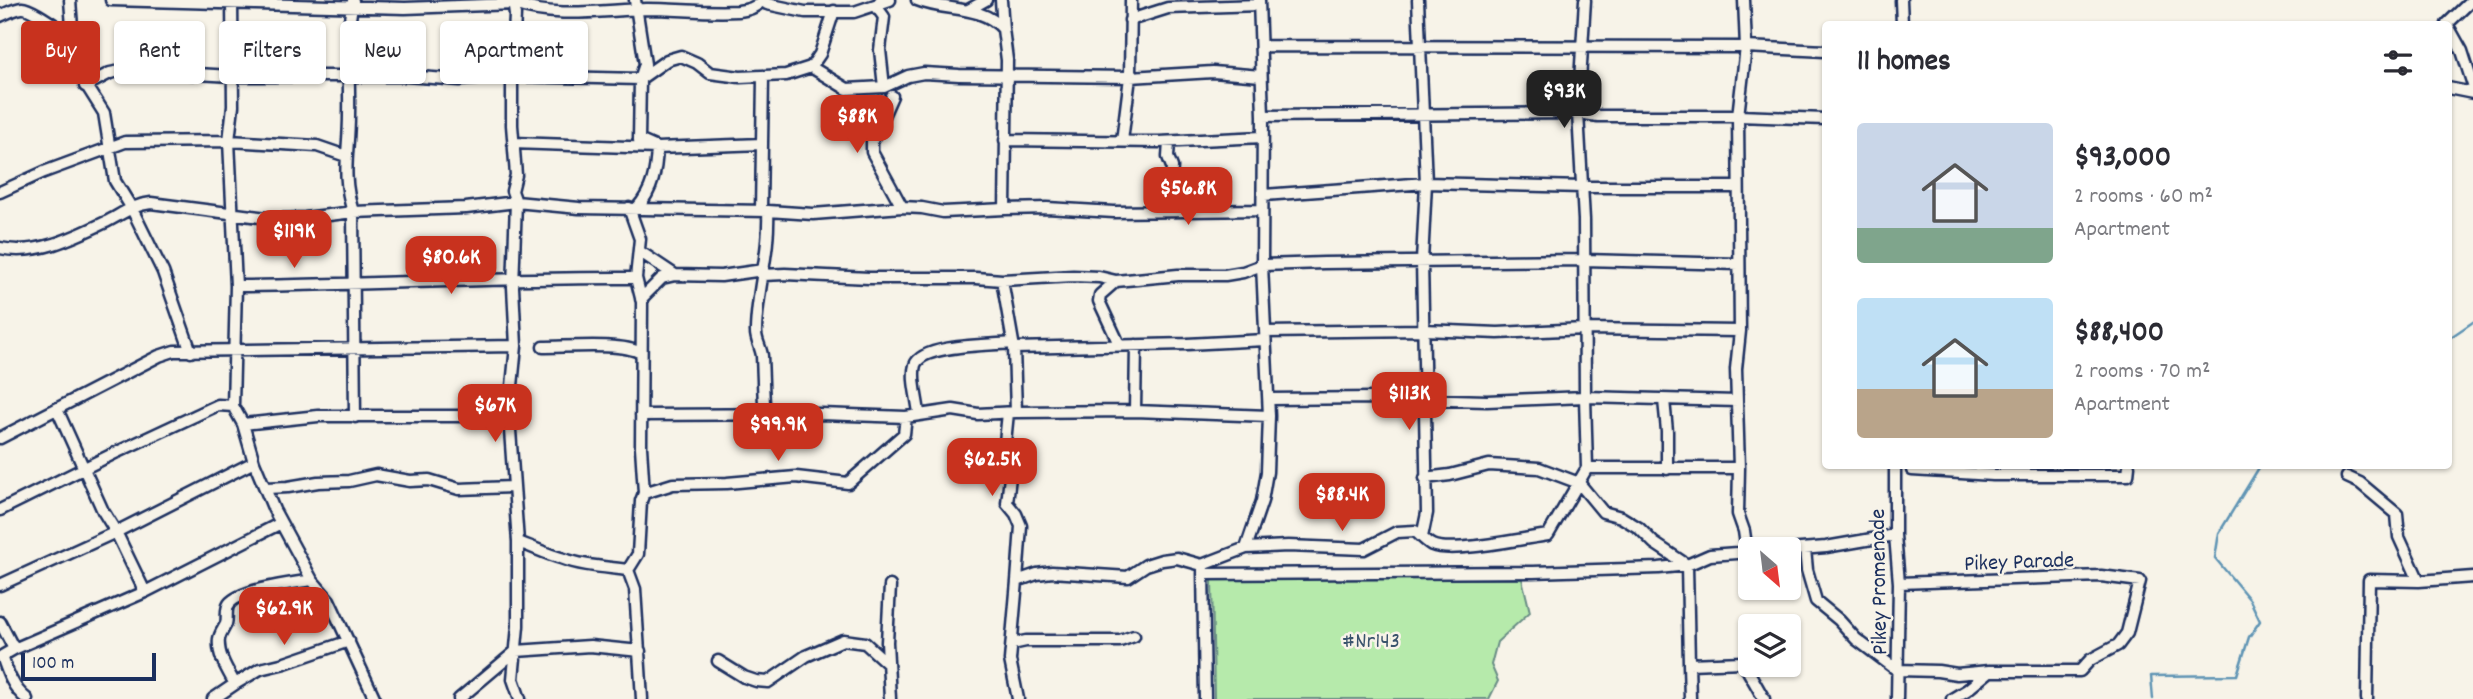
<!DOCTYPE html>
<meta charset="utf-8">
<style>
body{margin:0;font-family:Dekko,sans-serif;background:#f2f2f3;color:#2b2b33;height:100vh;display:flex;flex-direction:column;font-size:26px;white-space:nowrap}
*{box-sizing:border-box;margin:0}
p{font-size:23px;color:#7c7c81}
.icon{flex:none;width:38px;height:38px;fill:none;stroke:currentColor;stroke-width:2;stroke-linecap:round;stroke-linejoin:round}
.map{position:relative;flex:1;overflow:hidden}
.side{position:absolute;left:1822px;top:21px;width:630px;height:448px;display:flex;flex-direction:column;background:#fff;border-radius:7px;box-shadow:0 2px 5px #0004}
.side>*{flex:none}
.top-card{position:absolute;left:21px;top:21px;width:665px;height:63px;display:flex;gap:14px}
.needle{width:46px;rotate:152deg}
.buttons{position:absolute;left:1738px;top:537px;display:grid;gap:14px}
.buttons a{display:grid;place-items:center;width:63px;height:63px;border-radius:7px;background:#fff;box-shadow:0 2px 5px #0004;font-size:35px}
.scale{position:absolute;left:21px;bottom:18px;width:135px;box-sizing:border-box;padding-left:7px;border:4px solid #1b2f5e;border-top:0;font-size:19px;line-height:24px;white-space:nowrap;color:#1b2f5e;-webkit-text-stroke:5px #f7f3e8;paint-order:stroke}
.price{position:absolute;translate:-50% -60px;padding:0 16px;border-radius:14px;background:#c8321e;color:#fff;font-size:23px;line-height:46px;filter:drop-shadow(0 2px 4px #0008)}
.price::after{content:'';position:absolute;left:50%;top:42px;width:21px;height:16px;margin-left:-10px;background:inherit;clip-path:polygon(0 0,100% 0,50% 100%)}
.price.active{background:#222;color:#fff}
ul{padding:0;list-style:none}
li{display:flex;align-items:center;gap:21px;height:175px;padding:0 35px}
li span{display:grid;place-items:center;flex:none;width:196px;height:140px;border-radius:7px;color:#555}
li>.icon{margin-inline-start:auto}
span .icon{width:84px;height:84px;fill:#fffc;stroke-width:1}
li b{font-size:30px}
h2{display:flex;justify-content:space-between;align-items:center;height:84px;padding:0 35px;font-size:30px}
.tag{padding:0 24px;border-radius:7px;background:#fff;box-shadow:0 2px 5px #0004;font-size:24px;line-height:63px}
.tag.active{background:#c8321e;color:#fff}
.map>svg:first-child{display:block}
.green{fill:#b6eaab;stroke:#688c84;stroke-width:2}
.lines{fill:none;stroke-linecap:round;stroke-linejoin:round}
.stream{stroke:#5f94b4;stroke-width:2.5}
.minor-casing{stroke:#1b2f5e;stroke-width:15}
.minor{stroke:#f7f3e8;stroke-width:10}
.labels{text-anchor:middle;stroke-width:5;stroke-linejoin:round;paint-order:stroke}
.street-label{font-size:23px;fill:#1b2f5e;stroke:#f7f3e8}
.park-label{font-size:23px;fill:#3a546d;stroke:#f7f3e8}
</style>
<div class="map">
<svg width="2473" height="699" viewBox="0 0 2473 699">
<rect width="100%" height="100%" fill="#f7f3e8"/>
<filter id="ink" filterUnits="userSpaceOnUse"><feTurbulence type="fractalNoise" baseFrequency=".0143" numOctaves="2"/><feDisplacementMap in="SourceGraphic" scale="14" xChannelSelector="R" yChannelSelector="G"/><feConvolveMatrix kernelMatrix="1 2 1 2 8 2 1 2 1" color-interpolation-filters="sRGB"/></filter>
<g filter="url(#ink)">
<path class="green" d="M1212,579H1522L1530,612L1497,642L1491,665L1498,681L1489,699H1214Z"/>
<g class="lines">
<path class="stream" d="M2448,339L2473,322
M2153,699L2151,676L2237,675L2249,637L2260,621L2250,600L2215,558L2219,533L2260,466"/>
<g class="minor-casing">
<path id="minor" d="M70,0L75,67L104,113L115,181L131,207L163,272L191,352
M111,0L405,8L514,4C556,19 603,10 647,9C677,9 708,13 738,11C748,10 755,8 762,1
M232,0L233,106L229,141L317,146L346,156
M513,0L515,15L512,76V125L516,175L512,191L516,202L513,287L516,346L509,416L518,542V626L513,679L520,699
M635,0L645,64L640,79L639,140L657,148C656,171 653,190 637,208
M762,0L767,4L805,12H854L890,0
M917,0C946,12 981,4 1003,29L1007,60L1005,209L1047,208L1114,212L1261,210
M1001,0L1003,29
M1418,0L1426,183L1422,261L1427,513L1422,537
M1744,0L1746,47L1738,116L1740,331L1736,369L1739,468L1738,514L1744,531L1747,552
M1901,0L1902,24
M353,1C345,38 350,77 349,115C349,154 341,173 353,212L355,417
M880,1L876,6L884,17L880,50L884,87
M970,9L986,0
M0,16C7,13 14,9 22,8C30,7 61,30 71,36
M1130,20L1168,8L1259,5
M2447,24L2472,0
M2448,26L2462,51L2473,85
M1261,46L1746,47L1825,51
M811,67L820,54L834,11
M85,86L110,73L126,70L232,76H406L460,80L512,76L640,79L667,60L681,56L697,63L710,73L740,77L786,75L811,67L847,89L884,87L908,76L924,73L959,75L1130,77L1213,72L1261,76
M2448,88L2473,93
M892,96L872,141V152L902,207
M1263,116L1578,113L1598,116H1738L1825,119
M1005,140L1159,142L1262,137
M1122,141L1130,77L1131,0
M513,143L657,148L762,144
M0,192L44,172L125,142L229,141L236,286L233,406
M1264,195L1426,183L1582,187H1737
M629,208L640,239L636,278
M761,211L763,77
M1160,211L1163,195L1171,180L1172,167L1168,157L1169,142
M0,248C36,256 73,238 106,222C122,214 133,205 151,203L275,219L305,218L353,212L466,208L516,202L579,208L768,211L813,214L902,207L922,208L943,212L1005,209
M639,251L675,275
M763,275L785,274L869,278H976L1002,280L1073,276L1099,277L1116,281L1178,275H1225L1243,272L1262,265L1324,263L1584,260L1739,264
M1002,280L1014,348L1016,412L1135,411L1136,345
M1116,281L1100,295L1099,301L1119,344
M236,286C369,285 502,277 636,278L642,302L641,447L644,493L641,501L638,554L628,570
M641,299L662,278L675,275L721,276L763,270
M1265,332L1424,330L1498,333L1584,329L1740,331
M543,347C568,347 622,342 641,353
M1014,348L1187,344L1265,340
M1269,399L1375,398L1487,401L1585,397L1737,401
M1664,400L1667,431V469
M57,409L103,511L116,532L145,592
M1135,411L1269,416
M1008,413L1004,452L1010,477L1007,503L1016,514L1021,526L1017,581
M919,414C918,400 911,379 915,365C922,344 993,345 1013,343
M641,415L821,414L906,417L953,410L978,414L1016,412
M765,416C763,395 763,376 762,356C761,347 755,339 756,330C757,290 770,251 768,211
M243,424L254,462L274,510L312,580L329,600L375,699
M0,438L159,356L174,351L516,346
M1895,466V535L1899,583L1897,699
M1587,468H1739
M1912,470L1993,475H2128L2129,466
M2347,477L2360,483L2397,514L2399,537L2419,581
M1425,478L1450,475L1489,465L1539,468L1579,483L1603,512L1621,517L1639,528L1654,543L1687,565L1689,664L1743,662L1764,699
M266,488L288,487L318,482L349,481L376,475L410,481L429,480L459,489L512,487
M644,493L673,484L727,483L796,477L848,483L904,434L906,417
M0,510L113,454L218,405L233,406L243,424L318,416H509
M518,542C533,547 546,554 561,558C582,566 605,567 628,570L635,589L642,699
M1246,548L1262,501L1267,472L1269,416L1262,265L1263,116L1259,0
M1805,549L1807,570L1816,601L1839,620L1856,639L1897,670L1938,671L1957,674L1989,671
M1788,550L1826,547L1895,535
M1203,569L1205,699
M1204,574L1533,572L1659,568L1687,565L1710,555L1750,552
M1899,583L2101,576L2140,581L2127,633L2118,645L2090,660L2080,671H1990L1967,690L1952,699
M0,585L116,532L254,462
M0,622L14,649L2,656C7,671 13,689 27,699
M1012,644L1026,641H1120L1134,636
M14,649L145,592L281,523
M718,661L744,677L756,681L768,682L806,656L843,640L865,643L887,663
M1689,664L1690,699
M235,684L260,669L285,663L349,641
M213,699L235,684C228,671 217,655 219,639C220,633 223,630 226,624C228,618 225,610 229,604C240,589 294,583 312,580
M459,699L516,651L590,646L640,651
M890,699L887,642L890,586
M1018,699L1010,660L1017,581L1037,574L1052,572L1128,577L1146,565L1162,560L1177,558L1202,565L1246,548L1288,546L1364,549L1397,532L1415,531C1420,535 1427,543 1432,545C1452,554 1525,538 1548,535L1587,468L1585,397L1584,220L1578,113L1585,0
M2367,699L2369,580L2419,581L2473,577"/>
</g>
<use href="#minor" class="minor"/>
</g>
</g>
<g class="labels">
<g class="street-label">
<text transform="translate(2019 560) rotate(-2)" y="8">Pikey Parade</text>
<text transform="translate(1877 582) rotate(-91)" y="8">Pikey Promenade</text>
</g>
<g class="park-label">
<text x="1371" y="647">#Nr143</text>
</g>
</g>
</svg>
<div class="buttons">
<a><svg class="needle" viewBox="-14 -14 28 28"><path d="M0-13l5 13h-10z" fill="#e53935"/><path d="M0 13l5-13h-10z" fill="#7c7c81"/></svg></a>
<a><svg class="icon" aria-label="layers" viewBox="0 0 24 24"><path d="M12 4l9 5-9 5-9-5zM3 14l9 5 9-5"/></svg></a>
</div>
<div class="scale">100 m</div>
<b class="price active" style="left:1564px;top:130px">$93K</b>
<b class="price" style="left:857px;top:155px">$88K</b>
<b class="price" style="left:1188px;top:227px">$56.8K</b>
<b class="price" style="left:294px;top:270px">$119K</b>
<b class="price" style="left:451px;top:296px">$80.6K</b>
<b class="price" style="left:1409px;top:432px">$113K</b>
<b class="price" style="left:495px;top:444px">$67K</b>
<b class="price" style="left:778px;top:463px">$99.9K</b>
<b class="price" style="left:992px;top:498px">$62.5K</b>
<b class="price" style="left:1342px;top:533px">$88.4K</b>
<b class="price" style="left:284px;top:647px">$62.9K</b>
<div class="top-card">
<a class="tag active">Buy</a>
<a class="tag">Rent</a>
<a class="tag">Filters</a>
<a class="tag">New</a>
<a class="tag">Apartment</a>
</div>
<section class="side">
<h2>11 homes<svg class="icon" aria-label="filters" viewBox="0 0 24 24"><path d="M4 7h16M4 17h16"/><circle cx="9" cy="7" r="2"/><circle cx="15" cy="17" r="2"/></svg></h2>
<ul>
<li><span style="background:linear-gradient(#c9d6e8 75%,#7fa58c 0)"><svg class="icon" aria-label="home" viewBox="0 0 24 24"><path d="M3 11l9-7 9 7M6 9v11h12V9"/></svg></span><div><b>$93,000</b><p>2 rooms · 60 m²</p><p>Apartment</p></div></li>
<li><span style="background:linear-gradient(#bfe0f5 65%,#b9a48a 0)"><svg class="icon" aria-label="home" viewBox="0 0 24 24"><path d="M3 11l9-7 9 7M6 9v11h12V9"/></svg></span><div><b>$88,400</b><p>2 rooms · 70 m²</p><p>Apartment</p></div></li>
</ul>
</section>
</div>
